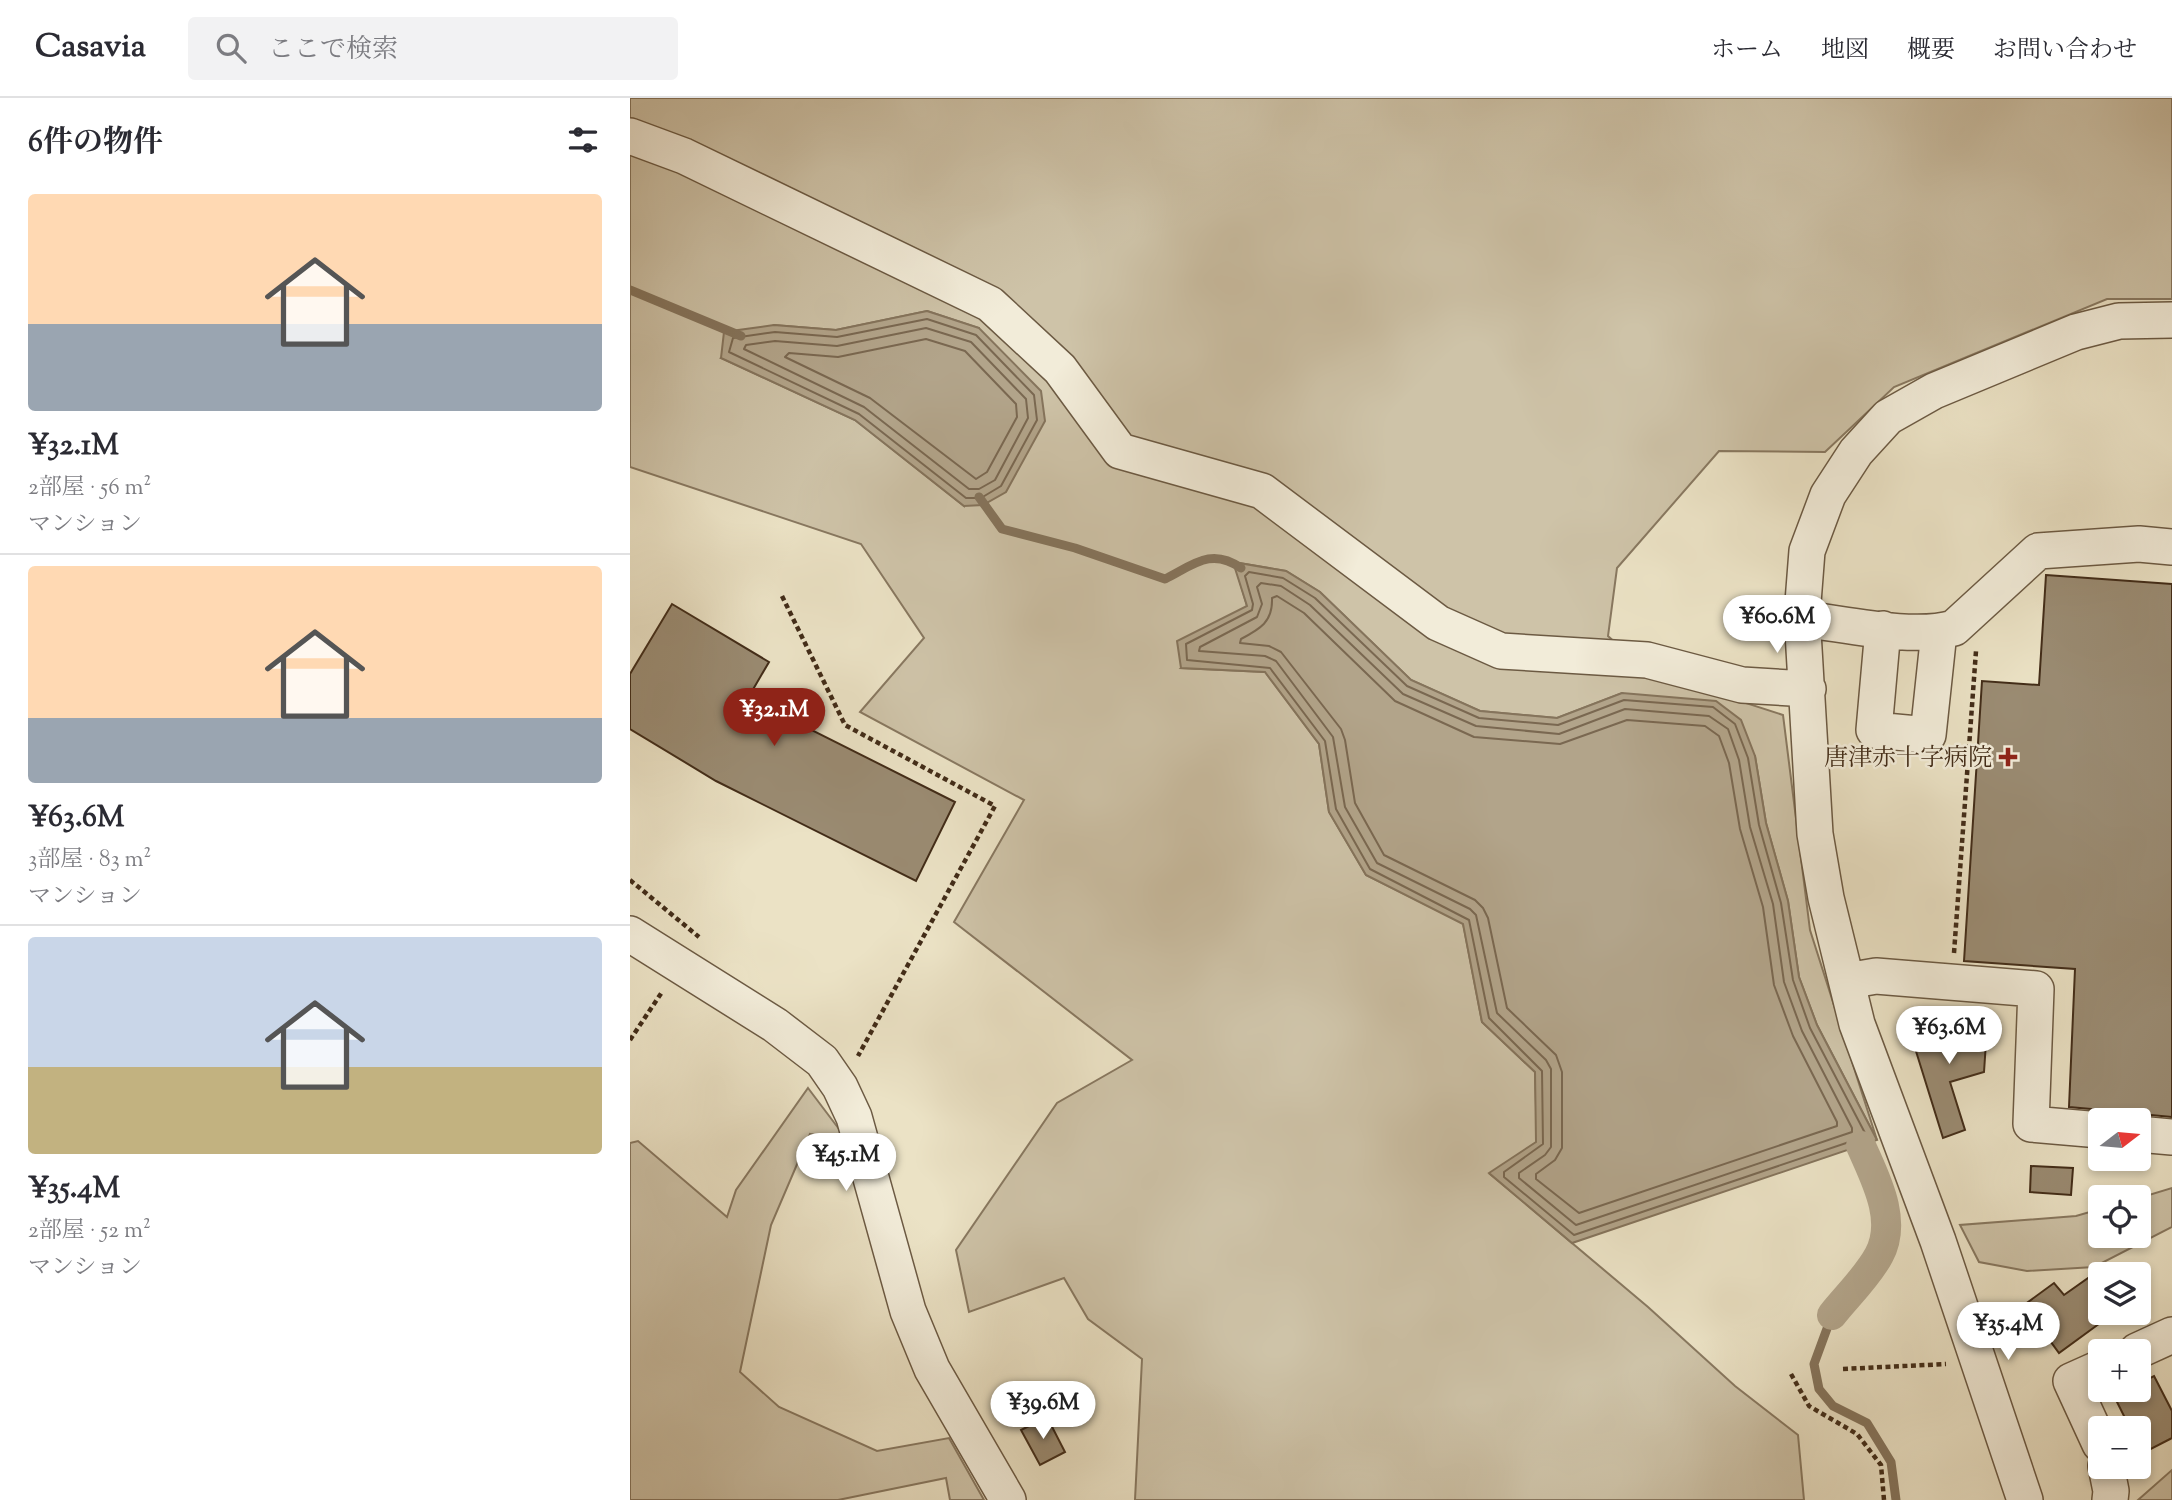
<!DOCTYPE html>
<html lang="ja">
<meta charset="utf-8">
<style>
body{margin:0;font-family:"Sorts Mill Goudy","Noto Serif JP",serif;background:#f2f2f3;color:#2b2b33;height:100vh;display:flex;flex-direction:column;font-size:26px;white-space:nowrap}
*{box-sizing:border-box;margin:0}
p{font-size:23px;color:#7c7c81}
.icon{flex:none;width:38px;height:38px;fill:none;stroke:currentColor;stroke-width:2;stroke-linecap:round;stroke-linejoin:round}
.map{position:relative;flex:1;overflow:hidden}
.sheet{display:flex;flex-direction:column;background:#fff;width:630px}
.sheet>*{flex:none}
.needle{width:46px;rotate:74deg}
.tools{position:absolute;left:1458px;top:1010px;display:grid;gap:14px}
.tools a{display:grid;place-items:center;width:63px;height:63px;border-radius:7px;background:#fff;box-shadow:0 4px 10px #0003;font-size:35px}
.price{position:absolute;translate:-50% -60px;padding:0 16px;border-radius:24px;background:#fff;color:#222;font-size:23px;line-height:46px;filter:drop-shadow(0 2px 4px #0008)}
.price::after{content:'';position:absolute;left:50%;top:42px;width:21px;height:16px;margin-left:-10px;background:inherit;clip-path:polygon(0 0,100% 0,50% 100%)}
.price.active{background:#8f2418;color:#fff}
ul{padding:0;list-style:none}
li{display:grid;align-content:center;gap:14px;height:371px;padding:0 28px}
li+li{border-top:2px solid #e1e1e2}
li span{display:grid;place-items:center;height:217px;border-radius:7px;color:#555}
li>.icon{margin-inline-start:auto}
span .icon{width:126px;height:126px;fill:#fffc;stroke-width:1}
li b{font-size:30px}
h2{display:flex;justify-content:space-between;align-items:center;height:84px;padding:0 28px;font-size:30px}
header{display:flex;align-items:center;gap:42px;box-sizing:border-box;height:98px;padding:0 35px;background:#fff;border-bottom:2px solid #e1e1e2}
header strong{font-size:33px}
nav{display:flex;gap:38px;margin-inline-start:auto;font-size:24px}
.search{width:490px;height:63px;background:#f2f2f3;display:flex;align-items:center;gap:18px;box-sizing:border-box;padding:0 24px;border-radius:7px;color:#7c7c81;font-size:26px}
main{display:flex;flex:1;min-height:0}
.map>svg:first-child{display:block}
.green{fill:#cec3a8;stroke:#887860;stroke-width:2;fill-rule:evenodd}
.water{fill:#b2a48a;stroke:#85745c;stroke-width:2}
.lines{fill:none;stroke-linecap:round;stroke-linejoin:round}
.shore{stroke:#7a6851;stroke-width:2}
.stream{stroke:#85745c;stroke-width:9}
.canal{stroke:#b2a48a;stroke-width:30}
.building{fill:#9a8b72;stroke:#422c18;stroke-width:2}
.minor-casing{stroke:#6c5a43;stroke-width:38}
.path{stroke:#422c18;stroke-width:4.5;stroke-dasharray:5 3.5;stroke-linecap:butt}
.minor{stroke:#f2ecd9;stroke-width:35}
.poi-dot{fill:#8f2418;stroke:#f2ecd9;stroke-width:2.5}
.labels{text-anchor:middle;stroke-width:5;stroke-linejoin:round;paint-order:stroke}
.poi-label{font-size:24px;fill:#422c18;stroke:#f2ecd9;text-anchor:end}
</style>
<header>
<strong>Casavia</strong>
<div class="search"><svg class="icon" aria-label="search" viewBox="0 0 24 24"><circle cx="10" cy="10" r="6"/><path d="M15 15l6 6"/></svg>ここで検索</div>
<nav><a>ホーム</a><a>地図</a><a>概要</a><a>お問い合わせ</a></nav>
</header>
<main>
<section class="sheet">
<h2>6件の物件<svg class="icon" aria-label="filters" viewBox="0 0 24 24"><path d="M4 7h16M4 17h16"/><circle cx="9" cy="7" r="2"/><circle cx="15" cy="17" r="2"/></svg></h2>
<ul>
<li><span style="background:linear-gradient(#ffd9b3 60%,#9aa5b1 0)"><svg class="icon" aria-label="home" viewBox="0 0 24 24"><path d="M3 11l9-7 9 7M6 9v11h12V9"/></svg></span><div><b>¥32.1M</b><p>2部屋 · 56 m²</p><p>マンション</p></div></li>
<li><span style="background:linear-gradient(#ffd9b3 70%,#9aa5b1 0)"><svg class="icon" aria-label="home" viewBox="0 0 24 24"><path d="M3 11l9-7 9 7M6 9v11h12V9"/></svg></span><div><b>¥63.6M</b><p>3部屋 · 83 m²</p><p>マンション</p></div></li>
<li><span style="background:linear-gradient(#c9d6e8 60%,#c2b280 0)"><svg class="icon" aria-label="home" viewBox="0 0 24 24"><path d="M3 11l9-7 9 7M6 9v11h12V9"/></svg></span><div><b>¥35.4M</b><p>2部屋 · 52 m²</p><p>マンション</p></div></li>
</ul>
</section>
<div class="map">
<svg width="1542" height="1402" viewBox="0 0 1542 1402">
<rect width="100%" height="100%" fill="#ebe2c5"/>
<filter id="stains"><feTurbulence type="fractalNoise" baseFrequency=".00286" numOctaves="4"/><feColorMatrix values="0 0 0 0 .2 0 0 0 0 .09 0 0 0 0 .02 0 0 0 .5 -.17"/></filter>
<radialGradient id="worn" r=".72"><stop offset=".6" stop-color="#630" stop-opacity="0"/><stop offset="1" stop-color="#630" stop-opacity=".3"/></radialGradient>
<path class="green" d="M0,0H1542V201H1477L1264,289L1195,354L1089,353L987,470L978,538L1017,573L1153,617L1180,832L1247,1042L1187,927L1169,879L1158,803L1136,725L1125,658L992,595L927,620L850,613L781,582L690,494L656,473L604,464L617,508L551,570L635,574L689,646L699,714L736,777L833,825L852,924L905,974L907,1044L860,1076L1018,1209L1105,1288L1168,1337L1174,1402H505L512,1261L458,1221L434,1180L339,1214L326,1152L427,1005L502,962L324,824L394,702L230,614L294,540L231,446L0,369ZM297,213L349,230L334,408L225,322L91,260L144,227L206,232Z
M178,990L218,1043L180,1036L141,1127L110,1274L149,1309L247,1353L319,1340L354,1402H320L316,1380L208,1402H0V1045L8,1043L97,1119L106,1092Z
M1542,1090V1129L1464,1169L1397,1173L1349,1164L1330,1127L1446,1118L1470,1111V1138H1508L1509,1100Z
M1542,1372V1402H1508Z"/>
<path class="water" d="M297,213L349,230L411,293L415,323L376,394L353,407L334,408L225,322L91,260L94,234L144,227L206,232Z
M603,464L656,473L690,494L781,582L850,613L927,620L992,595L1086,603L1111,622L1125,658L1136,725L1158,803L1169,879L1187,927L1247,1042L942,1145L859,1075L906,1044L905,974L852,924L833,826L736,777L699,714L689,646L635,574L551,570L547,543L617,508Z"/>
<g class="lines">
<path class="shore" d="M297,221L346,237L404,297L407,322L371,388L351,400H336L229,316L99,254L103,240L145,234L207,239Z
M296,230L341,244L396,301L398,320L365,382L349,391H339L234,309L114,251L116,247L145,243L207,248Z
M296,241L335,253L386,306L387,319L357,374L346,381L240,300L155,259L159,255L208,259Z
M619,474L653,480L685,500L777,588L849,620L928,627L994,602L1083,609L1105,626L1118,660L1129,727L1151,805L1163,882L1180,930L1235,1035L1234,1039L944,1137L874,1079V1074L913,1046L912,973L859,920L839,822L740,771L706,711L695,643L640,570L557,562L556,546L622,512L623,506L615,478Z
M631,485L651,488L680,507L773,596L846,628L929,636L995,611L1079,618L1098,631L1109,662L1120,729L1143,806L1154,884L1172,933L1222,1030V1034L946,1127L889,1080V1075L915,1057L921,1049V971L916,962L867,915L846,817L840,811L747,765L715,709L703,639L646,563L635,558L569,553L570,549L627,519L632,506L627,489Z
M647,498L674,515L765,603L844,639L930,646L997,622L1075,628L1089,638L1099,665L1110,731L1133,809L1144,887L1163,938L1207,1024V1028L949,1115L906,1081V1076L925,1062L932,1050V974L926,957L877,910L858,820L853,810L845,802L754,757L725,705L715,642L711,631L651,554L639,548L610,545L611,541C630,531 643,524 642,500Z"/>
<path class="stream" d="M0,192L111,238
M349,399L372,431L445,450L535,481C563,467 581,449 611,470
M1202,1217L1184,1266L1189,1291L1203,1308L1237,1325L1261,1364L1266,1402"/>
<path class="canal" d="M1202,1217C1217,1198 1238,1178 1249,1157C1268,1122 1245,1080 1231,1048"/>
</g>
<path class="building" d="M1416,477L1542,486V1019L1510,1016L1483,1018L1472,1012L1439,1009L1445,871L1334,863L1352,583L1409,587Z
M42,506L139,564L118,600L325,704L286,783L86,683L0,631V576Z
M1307,926L1357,929L1354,974L1320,984L1335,1032L1313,1040L1280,934Z
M1401,1068L1443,1070L1441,1097L1400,1094Z
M1461,1178L1470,1191V1214L1477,1220L1429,1255L1394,1207L1424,1185L1434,1197Z
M1524,1278L1542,1313V1340L1513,1355L1508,1347V1330H1500L1484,1298L1497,1292H1508V1286Z
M417,1319L435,1354L410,1367L391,1332Z"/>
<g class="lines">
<g class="minor-casing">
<path id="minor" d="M0,38L54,58L360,206L430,271L490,353L632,393L808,525L871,553L1017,562L1112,587L1178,591
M1172,521C1216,526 1283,542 1324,530L1408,453L1509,446L1542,449
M1253,531L1244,632L1298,637L1309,534
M0,836L145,927L192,963L210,989L224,1019L278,1213L302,1271L378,1402
M1217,883L1246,878L1406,891L1401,1026L1470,1032
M1508,1036L1542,1039
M1507,1253L1542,1237
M1470,1270L1441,1283L1470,1346
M1476,1368L1481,1393L1480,1402
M1395,1402L1308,1143L1227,926L1196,800L1185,736L1172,517L1177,453L1198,397L1226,354L1258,319L1304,293L1446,234L1489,223L1542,222"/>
</g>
<path class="path" d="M152,498L215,627L365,708L228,958
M0,782L69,839
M1324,855L1346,553
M0,942L32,894
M1213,1271L1316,1266
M1161,1276L1179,1308L1227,1336L1251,1367L1254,1402"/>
<use href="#minor" class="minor"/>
</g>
<path class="poi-dot" d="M1374.5 648.5h7v7h7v7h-7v7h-7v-7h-7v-7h7z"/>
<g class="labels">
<g class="poi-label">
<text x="1362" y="667">唐津赤十字病院</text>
</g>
</g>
<rect width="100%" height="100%" filter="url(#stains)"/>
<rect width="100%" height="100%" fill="url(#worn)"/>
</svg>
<div class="tools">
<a><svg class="needle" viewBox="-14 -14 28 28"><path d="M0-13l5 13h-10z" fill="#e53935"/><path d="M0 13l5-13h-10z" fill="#7c7c81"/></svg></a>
<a><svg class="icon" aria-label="locate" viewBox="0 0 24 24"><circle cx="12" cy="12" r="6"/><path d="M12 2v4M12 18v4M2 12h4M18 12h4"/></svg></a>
<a><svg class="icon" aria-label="layers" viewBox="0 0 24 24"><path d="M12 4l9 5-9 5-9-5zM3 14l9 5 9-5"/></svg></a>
<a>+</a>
<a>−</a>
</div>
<b class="price" style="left:1147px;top:557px">¥60.6M</b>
<b class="price active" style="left:144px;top:650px">¥32.1M</b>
<b class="price" style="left:1319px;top:968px">¥63.6M</b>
<b class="price" style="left:216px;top:1095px">¥45.1M</b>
<b class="price" style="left:1378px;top:1264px">¥35.4M</b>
<b class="price" style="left:413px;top:1343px">¥39.6M</b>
</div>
</main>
